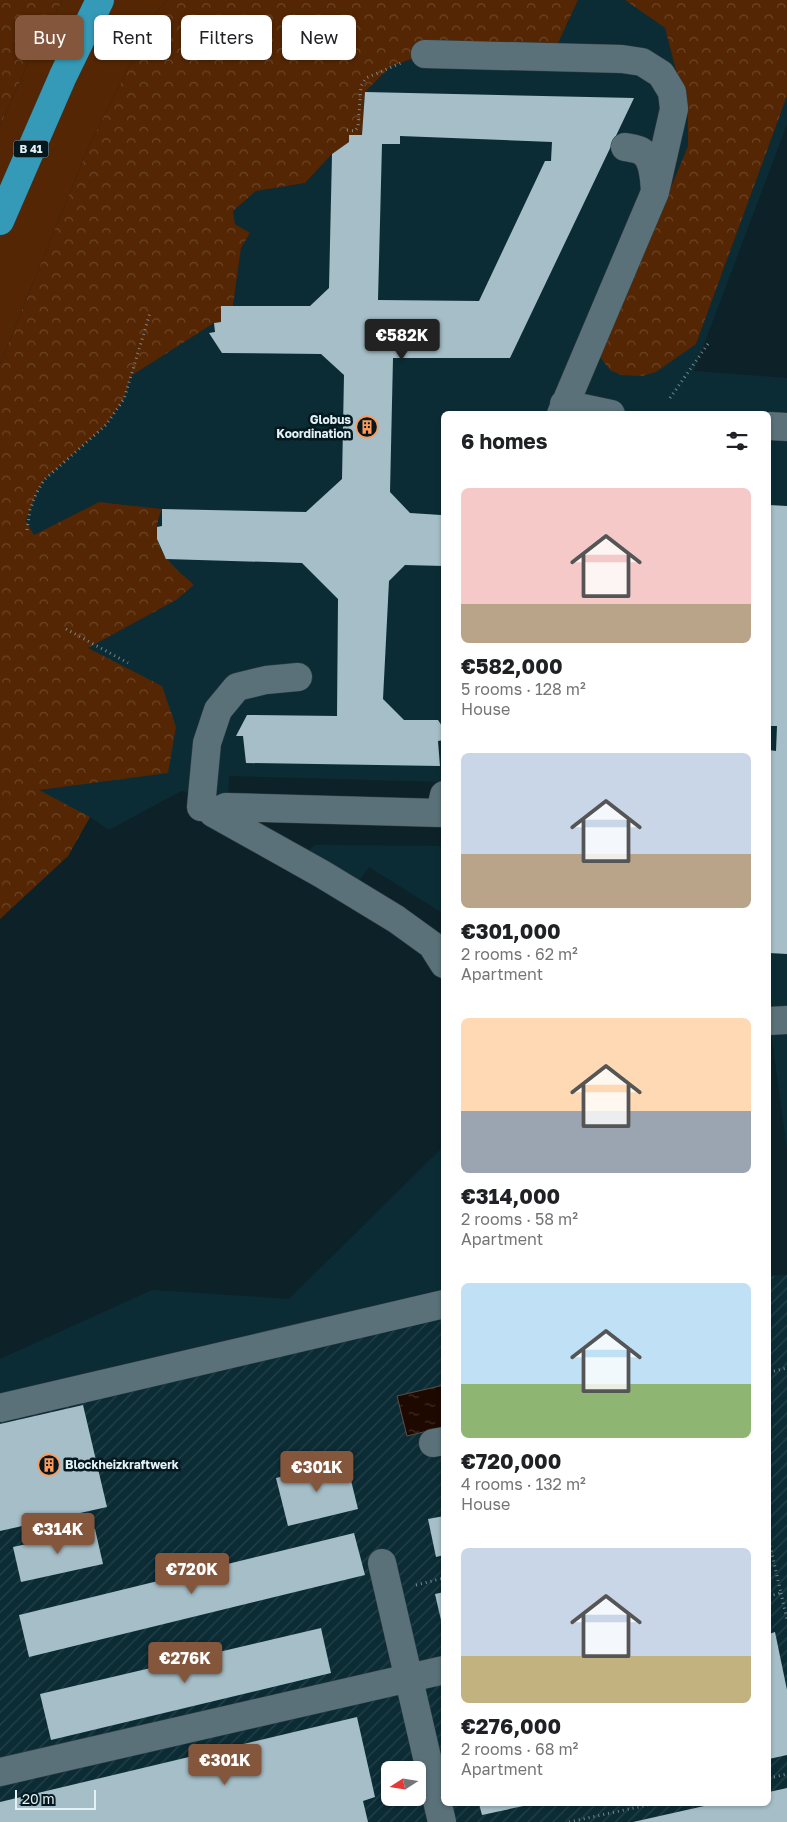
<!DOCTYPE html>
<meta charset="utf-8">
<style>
body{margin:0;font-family:"Golos Text",sans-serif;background:#f2f2f2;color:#202124;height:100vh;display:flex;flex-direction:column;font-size:19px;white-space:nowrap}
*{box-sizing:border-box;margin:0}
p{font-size:16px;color:#757577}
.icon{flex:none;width:28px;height:28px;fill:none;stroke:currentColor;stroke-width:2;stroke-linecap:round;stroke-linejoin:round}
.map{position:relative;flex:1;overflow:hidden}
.details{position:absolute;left:441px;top:411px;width:330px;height:1395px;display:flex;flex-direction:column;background:#fff;border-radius:8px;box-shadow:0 1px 4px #0004}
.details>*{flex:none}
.guide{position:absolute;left:15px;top:15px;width:351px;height:45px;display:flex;gap:10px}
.needle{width:32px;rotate:258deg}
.controls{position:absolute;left:381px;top:1761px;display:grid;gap:10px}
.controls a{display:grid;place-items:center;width:45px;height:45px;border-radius:8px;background:#fff;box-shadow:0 1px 4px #0004;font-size:25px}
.scale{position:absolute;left:15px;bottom:12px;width:81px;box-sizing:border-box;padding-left:5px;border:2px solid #e4f1f5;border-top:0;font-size:14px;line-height:18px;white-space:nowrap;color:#e4f1f5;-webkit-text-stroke:4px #04181f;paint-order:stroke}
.price{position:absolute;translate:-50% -42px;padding:0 11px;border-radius:5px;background:#84573d;color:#fff;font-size:16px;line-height:32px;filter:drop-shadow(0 1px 2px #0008)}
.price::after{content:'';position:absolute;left:50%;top:30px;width:15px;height:11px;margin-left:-8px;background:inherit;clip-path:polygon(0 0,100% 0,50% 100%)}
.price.selected{background:#222;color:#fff}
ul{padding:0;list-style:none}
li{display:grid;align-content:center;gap:10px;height:265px;padding:0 20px}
li span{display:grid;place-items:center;height:155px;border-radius:8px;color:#555}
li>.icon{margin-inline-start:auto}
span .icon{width:90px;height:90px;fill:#fffc;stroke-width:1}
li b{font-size:21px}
h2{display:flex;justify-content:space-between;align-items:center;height:60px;padding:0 20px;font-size:21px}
.chip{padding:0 18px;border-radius:8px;background:#fff;box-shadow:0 1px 4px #0004;font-size:18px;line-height:45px}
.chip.selected{background:#84573d;color:#fff}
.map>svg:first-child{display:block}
.built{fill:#0c2c35}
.industrial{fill:url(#industrial-furrows);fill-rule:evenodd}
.grass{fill:#542603}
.forest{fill:url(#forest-crowns)}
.water{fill:url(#water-ripples);stroke:#594f4a}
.building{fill:#a5bec7;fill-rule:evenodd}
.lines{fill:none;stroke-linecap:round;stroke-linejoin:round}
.minor-casing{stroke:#323e43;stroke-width:29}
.highway-casing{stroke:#323e43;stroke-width:29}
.path{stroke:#77888d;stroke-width:3;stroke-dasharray:1 4;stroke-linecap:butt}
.minor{stroke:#5a7179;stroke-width:28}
.highway{stroke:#349ab8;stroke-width:28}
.labels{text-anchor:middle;stroke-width:5;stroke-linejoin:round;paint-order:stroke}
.shield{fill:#04181f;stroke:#a1b0b5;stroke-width:1}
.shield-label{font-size:11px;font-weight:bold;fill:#e4f1f5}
.poi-label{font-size:12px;font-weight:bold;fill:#e4f1f5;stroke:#04181f;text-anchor:end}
</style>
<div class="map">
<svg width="787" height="1822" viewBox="0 0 787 1822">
<defs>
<pattern id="industrial-furrows" width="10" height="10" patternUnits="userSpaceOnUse" patternTransform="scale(1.25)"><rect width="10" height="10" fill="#0c2c35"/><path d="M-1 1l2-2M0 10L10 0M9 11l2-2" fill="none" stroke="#244149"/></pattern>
<pattern id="forest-crowns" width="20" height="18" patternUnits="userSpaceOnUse" patternTransform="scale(1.25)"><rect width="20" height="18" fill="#542603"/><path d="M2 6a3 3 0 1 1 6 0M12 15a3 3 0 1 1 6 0" fill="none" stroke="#6c4628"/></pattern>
<pattern id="water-ripples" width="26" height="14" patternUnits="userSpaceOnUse" patternTransform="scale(1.25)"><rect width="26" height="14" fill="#1e0900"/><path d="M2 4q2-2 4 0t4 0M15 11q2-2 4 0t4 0" fill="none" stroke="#3f2d26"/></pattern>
</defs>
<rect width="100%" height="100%" fill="#0d2228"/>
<path class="built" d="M578,0H625L665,28L675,67L688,103V146L600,357L696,344L787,96V124L694,371L787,378V1150L771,1031H769V414H444V782L229,776L228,799L181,791L109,830L90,817L68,856L0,919V815L162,686L88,648L176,600L194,585L166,559L157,539V527L162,509L99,502L34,535L26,521L36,494L44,480L107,425L124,399L131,376L214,323L221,306H233L241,248L250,233L235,224L233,211L256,191L305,183L332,154L348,142L349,135L361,134L365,92L390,67L425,54L567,25Z
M315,845L444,846V914L369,867L358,882L306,853Z
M444,1146V1315L0,1415V1359L152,1290L289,1299Z"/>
<path class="industrial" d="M787,1275V1822H0V1415L444,1315V1804H769V1276ZM390,1770H418V1798H390Z"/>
<path class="grass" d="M63,0H167L156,13L88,148L0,364V126L29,61Z"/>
<path class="forest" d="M0,0H63L29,61L0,126Z
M167,0H578L552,56L425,54L390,67L365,92L362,135H349V142L332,154L305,183L256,191L233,211L235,224L250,233L241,248L233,306H221V322L214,323L131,376L124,399L106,425L44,480L36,494L26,521L34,535L99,502L162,509C160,515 157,522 157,528C154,553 178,570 194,585L176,600L88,648L162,686L176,727L168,773L39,790L90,817L68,856L0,919V364L88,148L156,13Z
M625,0H787V96L696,344L656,372L642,376L621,375L610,370L600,357L688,146V103L675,67L665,28Z"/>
<path class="water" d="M444,1385V1427L407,1436L397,1396Z"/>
<path class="building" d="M365,92L634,98L510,358H393L390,492L410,513L441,515L444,522V566L405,565L389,581L383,699L404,720H438L444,729V740L438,741L440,766L246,763L243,736H236L247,715L337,716L338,599L302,563L166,559L157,539V527L162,526V509L306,512L342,479L344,375L321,354L222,353L209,333L215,332L214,323L221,322V306H310L329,288L332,154L349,142V135H362ZM400,136L552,142L551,161H545L479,301L378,300L382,144H400Z
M769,505L787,506V954L769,953V750L776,751L777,726H769Z
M83,1405L107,1507L0,1531V1424Z
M346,1460L358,1509L288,1526L276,1478Z
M444,1516V1555L436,1557L428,1519Z
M95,1529L103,1564L21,1582L13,1547Z
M354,1533L365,1575L29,1657L19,1615Z
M444,1592V1629H443L435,1594Z
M321,1628L331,1673L51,1740L40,1694Z
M775,1632L787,1690V1755L769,1759V1634Z
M357,1717L375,1797L363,1801L368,1822H0V1802Z
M787,1788V1822H633L713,1804H769V1792Z
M479,1804H528V1805L482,1815Z"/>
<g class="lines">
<g class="minor-casing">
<path id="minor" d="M425,54L622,59L642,62L661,74L672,92L674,109L655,192
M564,404L611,414
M561,414L655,192C654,179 654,158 641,151C637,149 630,148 625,147
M769,426L787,427
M201,807L207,743L218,710L237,687L266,680L298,677
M213,813L322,874L396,919L432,945L444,964
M213,813L226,807L440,813L444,795
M769,1021L787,1020
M0,1408L444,1304
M433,1443L444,1441
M382,1563L442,1822
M0,1772L444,1670"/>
</g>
<g class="highway-casing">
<path id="highway" d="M0,221L63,76L100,0"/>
</g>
<path class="path" d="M347,130L355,131L358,127L361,86L366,78L401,63
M670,398L710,341
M27,530L30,510L36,494L44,480L106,425L124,399L150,313
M66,629L128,663
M769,1372L787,1368
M769,1541L781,1593L769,1596
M416,1585L444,1578
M781,1593L787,1620
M769,1778L787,1774
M569,1822L652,1804"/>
<use href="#minor" class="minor"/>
<use href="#highway" class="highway"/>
</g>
<defs>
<g id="building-ring" transform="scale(1.125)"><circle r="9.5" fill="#04181f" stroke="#ff9a5b" stroke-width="1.5"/><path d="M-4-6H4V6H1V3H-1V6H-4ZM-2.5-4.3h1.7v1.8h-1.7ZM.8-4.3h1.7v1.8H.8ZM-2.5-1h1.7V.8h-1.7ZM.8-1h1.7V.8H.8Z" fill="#ff9a5b"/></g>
</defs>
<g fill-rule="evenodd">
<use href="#building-ring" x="367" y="427"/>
<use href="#building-ring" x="49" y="1465"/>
</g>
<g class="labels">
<rect class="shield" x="13.5" y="140.5" width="35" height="17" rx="4"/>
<g class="shield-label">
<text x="31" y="153">B 41</text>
</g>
<g class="poi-label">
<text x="351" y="424">Globus<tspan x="351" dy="14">Koordination</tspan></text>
<text x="65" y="1469" text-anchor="start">Blockheizkraftwerk</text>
</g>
</g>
</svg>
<div class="controls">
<a><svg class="needle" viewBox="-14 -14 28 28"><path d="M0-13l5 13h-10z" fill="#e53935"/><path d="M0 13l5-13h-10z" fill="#757577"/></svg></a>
</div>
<div class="scale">20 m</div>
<b class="price selected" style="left:402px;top:361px">€582K</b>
<b class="price" style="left:317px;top:1493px">€301K</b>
<b class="price" style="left:58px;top:1555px">€314K</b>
<b class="price" style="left:192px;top:1595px">€720K</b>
<b class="price" style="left:185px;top:1684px">€276K</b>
<b class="price" style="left:225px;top:1786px">€301K</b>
<div class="guide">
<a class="chip selected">Buy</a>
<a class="chip">Rent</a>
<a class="chip">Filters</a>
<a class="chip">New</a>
</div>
<section class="details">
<h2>6 homes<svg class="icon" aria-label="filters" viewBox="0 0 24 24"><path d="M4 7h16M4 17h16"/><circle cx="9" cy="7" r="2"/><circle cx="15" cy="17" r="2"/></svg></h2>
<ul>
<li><span style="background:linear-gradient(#f6c9c9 75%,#b9a48a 0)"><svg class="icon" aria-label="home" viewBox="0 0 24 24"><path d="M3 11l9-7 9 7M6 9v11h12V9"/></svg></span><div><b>€582,000</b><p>5 rooms · 128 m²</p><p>House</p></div></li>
<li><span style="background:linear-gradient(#c9d6e8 65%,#b9a48a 0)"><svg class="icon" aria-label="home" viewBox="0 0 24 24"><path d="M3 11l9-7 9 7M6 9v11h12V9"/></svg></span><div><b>€301,000</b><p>2 rooms · 62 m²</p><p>Apartment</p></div></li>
<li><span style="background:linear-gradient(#ffd9b3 60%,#9aa5b1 0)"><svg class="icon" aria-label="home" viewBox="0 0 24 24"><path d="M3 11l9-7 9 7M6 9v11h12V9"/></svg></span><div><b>€314,000</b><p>2 rooms · 58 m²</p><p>Apartment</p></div></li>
<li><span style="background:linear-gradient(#bfe0f5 65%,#8fb573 0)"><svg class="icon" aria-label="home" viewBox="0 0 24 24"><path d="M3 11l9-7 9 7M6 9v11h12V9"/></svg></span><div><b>€720,000</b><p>4 rooms · 132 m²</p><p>House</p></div></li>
<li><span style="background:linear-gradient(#c9d6e8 70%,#c2b280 0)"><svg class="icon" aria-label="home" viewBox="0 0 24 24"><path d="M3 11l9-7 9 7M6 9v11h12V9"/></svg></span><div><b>€276,000</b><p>2 rooms · 68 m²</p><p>Apartment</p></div></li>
</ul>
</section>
</div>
